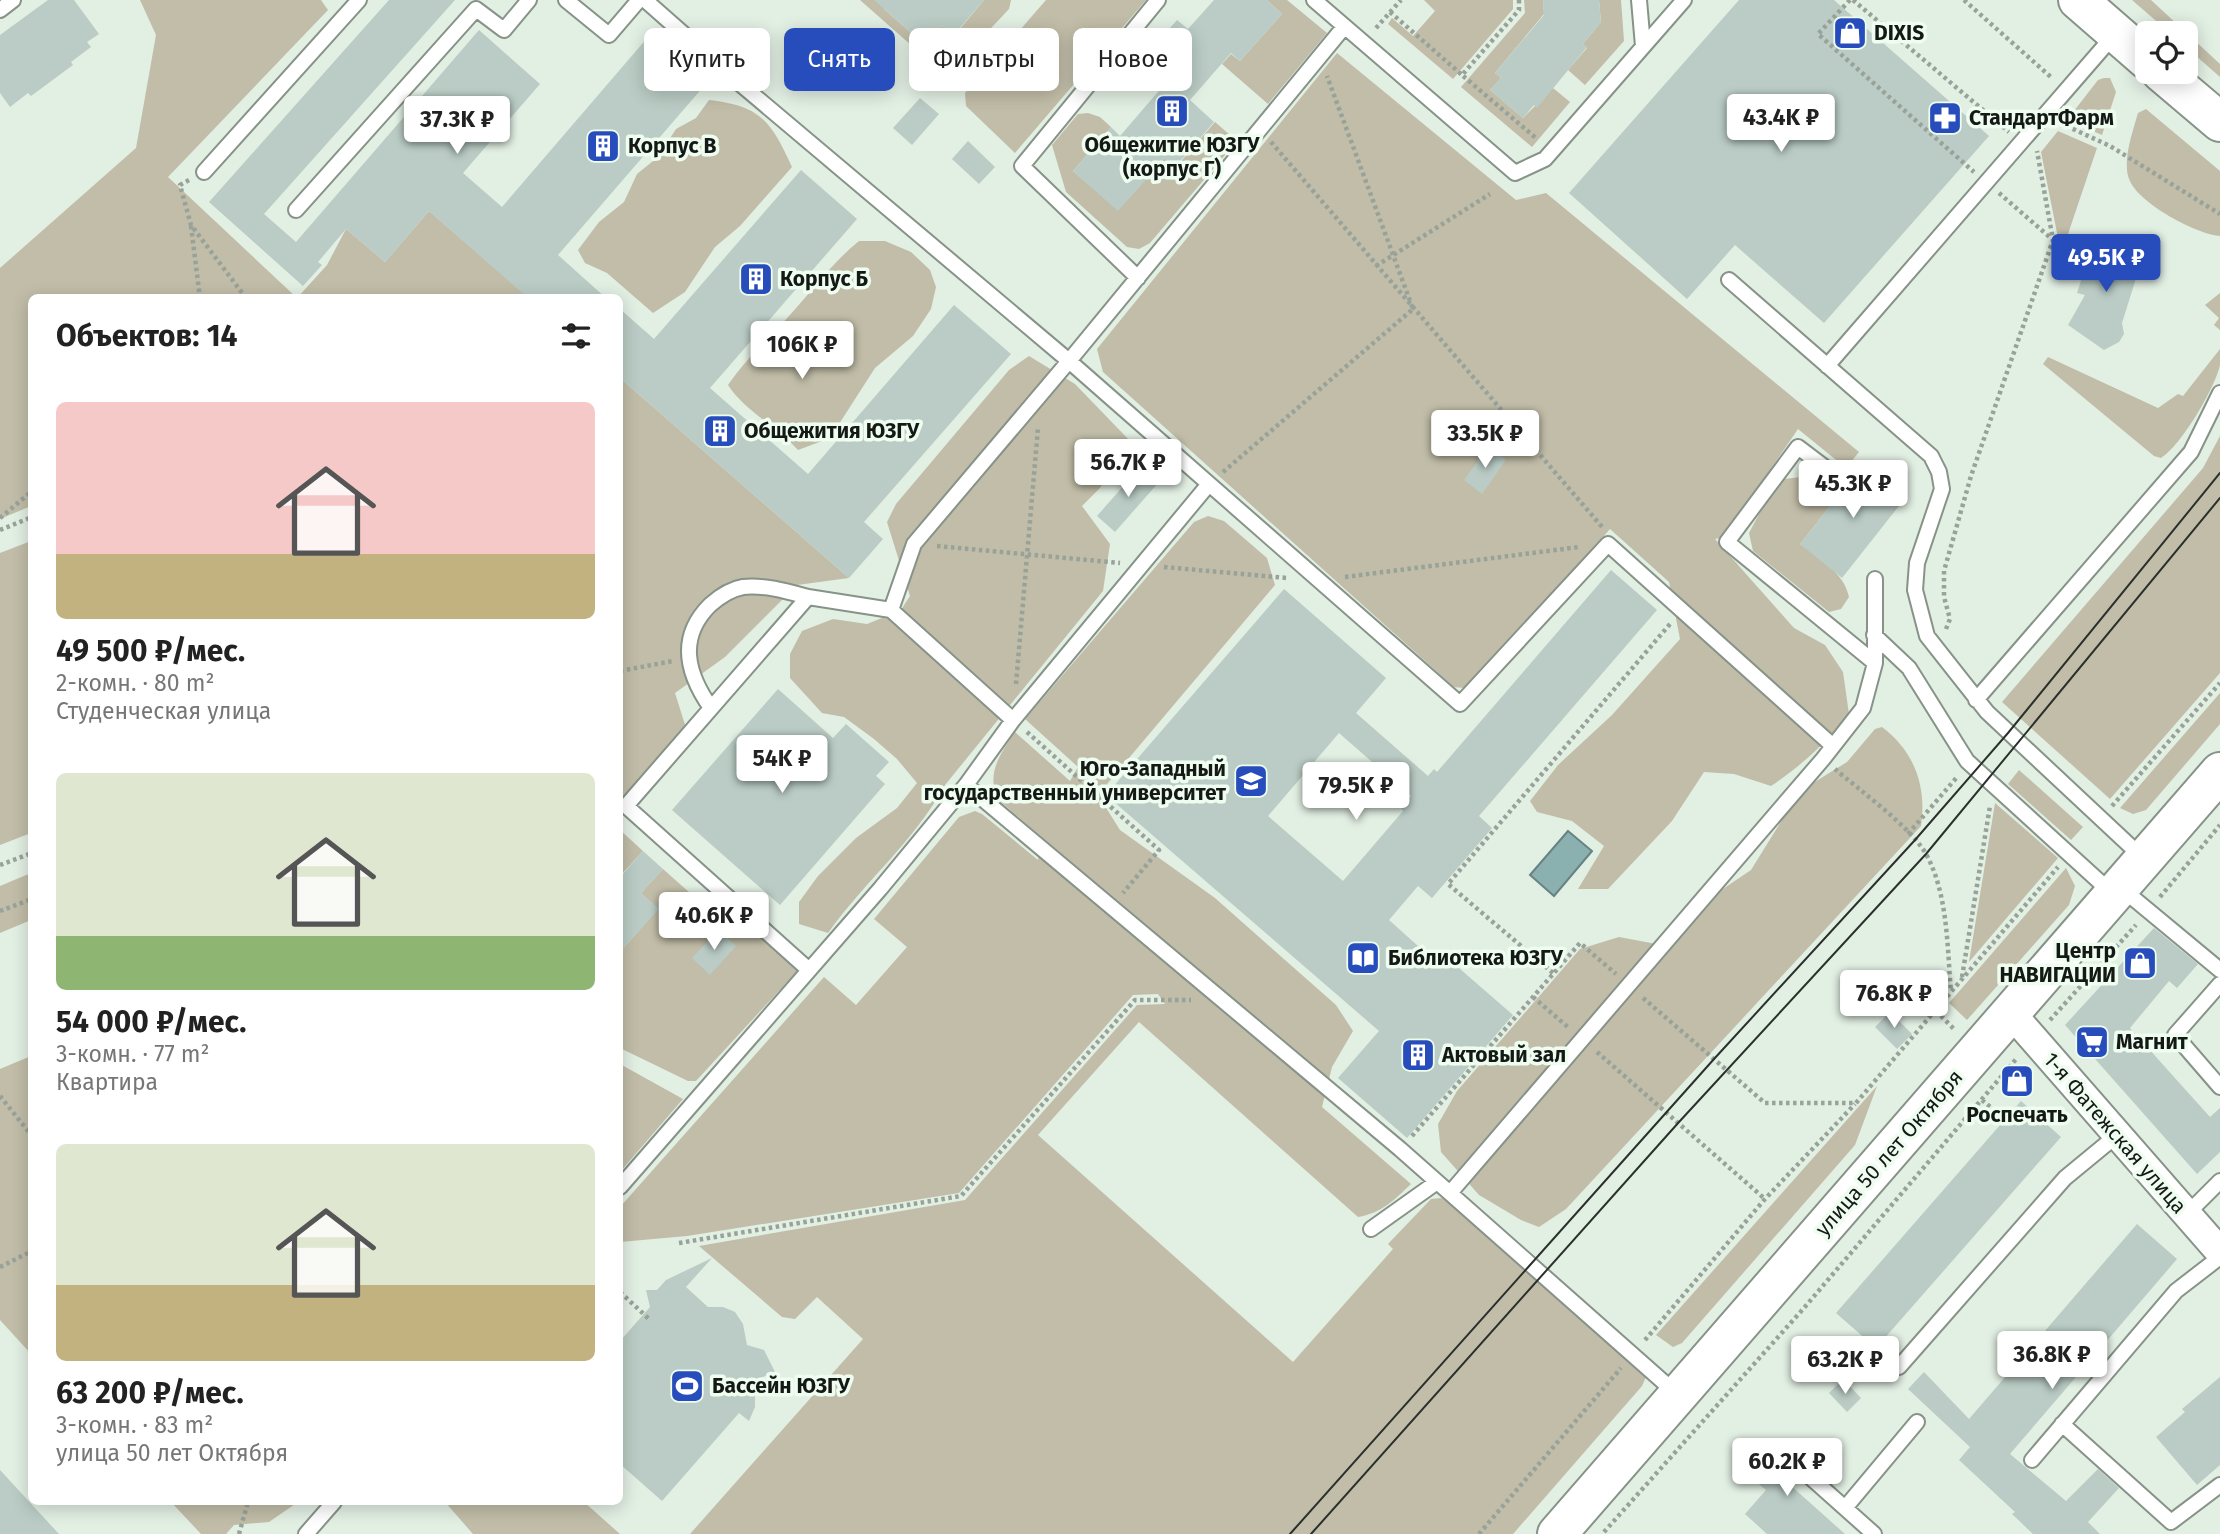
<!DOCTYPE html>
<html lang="ru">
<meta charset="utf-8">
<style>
body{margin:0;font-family:"Fira Sans",sans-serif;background:#f6f6f6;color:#222;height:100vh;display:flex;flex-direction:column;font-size:26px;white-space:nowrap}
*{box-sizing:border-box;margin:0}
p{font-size:23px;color:#767676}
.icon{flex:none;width:38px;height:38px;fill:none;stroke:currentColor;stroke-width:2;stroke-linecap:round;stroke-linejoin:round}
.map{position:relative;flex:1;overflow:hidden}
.panel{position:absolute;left:28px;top:294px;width:595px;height:1211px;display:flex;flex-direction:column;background:#fff;border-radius:10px;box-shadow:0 4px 18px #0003}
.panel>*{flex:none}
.hud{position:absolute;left:644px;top:28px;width:665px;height:63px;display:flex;gap:14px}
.tools{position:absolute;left:2135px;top:21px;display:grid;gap:14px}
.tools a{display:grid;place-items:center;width:63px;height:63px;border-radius:10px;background:#fff;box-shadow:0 4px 18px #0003;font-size:35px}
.price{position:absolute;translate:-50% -60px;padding:0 16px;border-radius:7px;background:#fff;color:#222;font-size:23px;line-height:46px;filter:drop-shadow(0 2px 4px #0008)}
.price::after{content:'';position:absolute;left:50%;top:42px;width:21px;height:16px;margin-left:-10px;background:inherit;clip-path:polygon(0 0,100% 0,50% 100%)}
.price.active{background:#274dbc;color:#fff}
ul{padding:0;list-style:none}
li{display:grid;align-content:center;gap:14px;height:371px;padding:0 28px}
li span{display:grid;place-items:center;height:217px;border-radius:10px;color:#555}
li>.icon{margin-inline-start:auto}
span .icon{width:126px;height:126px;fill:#fffc;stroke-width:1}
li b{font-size:30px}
h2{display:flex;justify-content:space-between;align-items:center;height:84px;padding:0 28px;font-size:30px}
.tag{padding:0 24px;border-radius:10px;background:#fff;box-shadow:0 4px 18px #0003;font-size:24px;line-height:63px}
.tag.active{background:#274dbc;color:#fff}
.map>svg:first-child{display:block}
.green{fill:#c1bda8}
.water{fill:#8ab1b0;stroke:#678382;stroke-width:2}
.building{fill:#baccc5;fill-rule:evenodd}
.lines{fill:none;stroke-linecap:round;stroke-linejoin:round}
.lane-casing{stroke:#879388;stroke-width:18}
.street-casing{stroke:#879388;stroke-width:32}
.primary-casing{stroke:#879388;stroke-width:42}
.path{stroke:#98a299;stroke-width:4.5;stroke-dasharray:3.5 3.5;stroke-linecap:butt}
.lane{stroke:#fff;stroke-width:14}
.street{stroke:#fff;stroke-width:28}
.primary{stroke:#fff;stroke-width:38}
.tram{stroke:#2b302c;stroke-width:2}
.labels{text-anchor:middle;stroke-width:7;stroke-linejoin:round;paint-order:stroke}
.poi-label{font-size:21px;font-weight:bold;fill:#141915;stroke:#effdf0;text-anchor:start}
.street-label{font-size:21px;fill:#141915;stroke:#effdf0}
</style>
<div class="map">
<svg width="2220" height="1534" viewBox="0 0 2220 1534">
<rect width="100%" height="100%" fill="#e2efe3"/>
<path class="green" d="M140,0H321L328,10L168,177L296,297L32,298L31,506L0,519V268L136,148L156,35Z
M860,0H891L884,9L925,45L942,26L954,36L984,0H1011L1009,9L946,76Z
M1046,0H1146L1015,153L966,106L965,93Z
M1267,0H1287L1327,33L1268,104L1222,64L1231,54L1240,61L1282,14Z
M1424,0H1513V9L1453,79L1388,24L1392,18L1413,36L1435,11Z
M1524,0H1543L1544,14L1495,73L1501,78L1490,90L1523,118L1553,88L1570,102L1532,147L1461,87L1525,13Z
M1599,0H1621L1624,41L1585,85L1568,70L1587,48L1583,44L1601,22Z
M2132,0H2151L2220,64V77L2186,47V33H2170Z
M1337,53L1516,200L1546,193L1859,452L1846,468L1798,429L1724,537L1715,539L1794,628L1825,645L1843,672L1849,714C1826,743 1802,765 1771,786L1734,774L1704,772L1672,821L1608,889H1578L1604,846L1572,821L1537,812L1530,801L1558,765L1612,715L1680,639L1669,582L1610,529L1476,679L1464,688L1454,687L1103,372L1097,349Z
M2104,78H2110L2116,92L2102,135L2067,120L2098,80Z
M709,100C761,106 771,121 792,167L740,226L715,247L685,292L653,313L607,273L585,263L578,250L599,222L624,202L637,174L658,157L676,129L696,118Z
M2146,109L2220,171V236C2196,234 2140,204 2130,181C2121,163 2133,131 2138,113Z
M1088,113L1100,117L1111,127L1073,171L1118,210L1165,158L1176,167L1215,122L1237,141L1150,243L1139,249L1127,247L1066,192L1052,145L1078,114Z
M2058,131L2097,148L2066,240L2058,238L2041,152Z
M429,211L528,297L297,298L327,265L346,229L385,262Z
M859,241H885L911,252L930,270L936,287L931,309L913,336L875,368L830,438L798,450C776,426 743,409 728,385C748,356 767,341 789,316C813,290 832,263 859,241Z
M2220,293V330L2214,325L2219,318L2205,305Z
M2220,349C2220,354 2220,360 2220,365C2215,388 2181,446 2161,458L2154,456L2043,364L2048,357L2158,408L2178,394L2183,396Z
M1029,356L1075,384L1132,443L1099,489L1082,506L1110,544L1103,591L945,785C914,842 865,881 828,933L799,924V902L818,876L856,838L897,808L917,783L897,759L874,739L844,717L822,713L790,678V654L802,631L833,619L867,624L882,618L895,619L910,596L887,522L896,504L1009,370Z
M620,378L849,578L797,585L725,657L675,693L686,728L620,806Z
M2220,436V673L2110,799L2002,702L2203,468Z
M1810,476L1838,496L1800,544C1819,559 1844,572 1849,597L1841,609L1829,612L1753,551L1749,533L1765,503L1784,479Z
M1208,516L1224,521L1267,558L1275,585L1102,790L1103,803L1120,830L1215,898L1336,1005L1353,1031L1332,1067L1322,1107L1411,1184C1394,1200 1382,1213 1358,1217L1139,1022L1038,1135L1293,1362L1393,1249L1388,1244L1431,1199L1441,1198L1455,1203L1644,1368L1646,1377L1642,1386L1513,1534H690L863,1339L817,1297L795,1319L782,1317L699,1246L965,1200L1137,1005L1165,1004L1158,994L1133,995L959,1193L687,1236L620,1242V1207L824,977L856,1005L907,947L874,919L959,817L975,811L982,814L1038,860L1042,838L999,800C985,775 1000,754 1015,732L1070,781L1078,767L1025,719L1194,522Z
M31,541V833L0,845V553Z
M2220,693V724L2146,810L2133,814L2120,808Z
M1882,727C1914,751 1927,786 1921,826L1566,1209L1539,1227L1521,1220L1479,1195L1441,1152L1438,1124L1457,1091L1580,949L1619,937L1667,946L1714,895L1751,870L1800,791L1847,762L1875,729Z
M2019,770L2083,827L2071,840L2008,784Z
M1995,803L2058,858L1969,962Z
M620,830L643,851L621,875L620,874Z
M2066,868L2075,886L2069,905L1967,1020L1949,1003Z
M663,869L726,925L738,916L799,969L696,1081H688L620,1048V952L658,909L641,893Z
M31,873V920L0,933V886Z
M31,1056V1354L0,1320V1069Z
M620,1064L683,1099L620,1172Z
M1877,1086L1855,1145L1682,1343L1673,1347L1656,1335Z
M171,1502H298L269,1522L234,1525L226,1534H201Z
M445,1502H584L620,1534H473Z"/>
<path class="water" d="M1568,831L1592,851L1554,896L1530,875Z"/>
<path class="building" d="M48,0H74L99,34L87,42L91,47L71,62L73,65L31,96L28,93L10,107L0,93V35Z
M389,0H455L264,214L296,242L479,30L540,84L463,173L502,207L648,37L667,54L678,42L693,56L682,67L704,86L558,255L606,298H528L429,211L385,262L346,229L318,262L322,265L303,286L209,202Z
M874,0H984L953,36L942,26L925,45Z
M1214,0H1267L1282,14L1240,61L1231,53L1190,100L1214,122L1175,167L1165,158L1118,211L1073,171L1111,127L1120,136L1163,86L1138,64L1177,20L1188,29Z
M1543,0H1599L1601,22L1583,44L1587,47L1537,108L1534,105L1523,118L1490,90L1501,78L1495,73L1544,15Z
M1739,0H1834L1989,136L1824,323L1735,245L1687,299L1569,193Z
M920,98L939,114L912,145L893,128Z
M968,141L995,167L979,184L952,159Z
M801,170L857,219L710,388L808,474L954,305L1011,354L864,522L883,539L849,578L620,378V309L654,339Z
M2094,240L2143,256L2122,323L2124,334L2119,342L2104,350L2068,325L2085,295L2077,293Z
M1488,447L1506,460L1482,494L1464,480Z
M1864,463L1906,497L1842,578L1800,544Z
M1140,467L1159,482L1115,532L1097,516Z
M1611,570L1657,610L1479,816L1492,828L1432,898L1418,886L1389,920L1437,963L1444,955L1513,1015L1407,1138L1338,1078L1379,1031L1106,795L1284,589L1386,678L1356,713L1428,776L1434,769L1437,772ZM1339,733L1411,796L1401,808L1403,811L1343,881L1268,816Z
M778,689L833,738L846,724L889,762L876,776L885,784L780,905L672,810Z
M643,851L663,869L641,893L659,909L620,952V873L622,875Z
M2154,928L2198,964L2177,988L2169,981L2130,1028L2210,1117L2220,1108V1152L2197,1174L2065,1025Z
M718,930L736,946L710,975L692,958Z
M1890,1012L1912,1034L1897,1049L1875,1027Z
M2021,1101L2061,1137L1876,1348L1836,1313Z
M2137,1224L2177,1259L2010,1454L2066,1501L2098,1469L2119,1488L2088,1522L2100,1534H2033L2012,1514L2015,1512L1959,1460L1970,1447L1908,1389L1924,1372L1969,1419Z
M712,1258L686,1287L708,1307H723L735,1312L743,1324L747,1345L764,1350L775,1372L755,1380V1407L749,1421L739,1413L662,1501L620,1464V1341L650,1307L646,1290H657L666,1280Z
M2220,1377V1465L2197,1485L2156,1437L2185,1412L2182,1409Z
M1843,1379L1861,1398L1847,1412L1829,1393Z
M1791,1438L1813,1457L1789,1484L1845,1534H1767L1745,1514L1766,1490L1754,1480Z
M0,1470L59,1534H0Z"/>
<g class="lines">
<g class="lane-casing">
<path id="lane" d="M566,0L609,35L639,0
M645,0L738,82L1069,361L1460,704L1608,544L1833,746
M1314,0L1515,173L1545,159L1684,0
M1639,0L1643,46
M0,10L13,0
M204,172L359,0
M296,210L476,9L504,30L529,0
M1138,278L1022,166L1158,0
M1729,280L1931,456L1939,472L1942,489L1917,563L1915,590L1927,636L1987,712L2143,858
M1827,366L2115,34
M891,610L914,544L1069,361L1344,27
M1874,635L1909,668L1967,761L2113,894
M1875,663V579
M1976,700L2191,452L2220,393
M711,708C687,674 677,638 710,605C719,597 731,589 743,587C766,585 786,591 808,597
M966,785L1400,1149L1677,1394
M2121,888L2220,970
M809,970L626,806L808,597L891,610L1013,720
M2220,984L2175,1035L2220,1087
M620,1187L880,889L966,785L1013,720L1209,484
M1450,1193L1823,759L1863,708L1875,663L1727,542L1798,447L1831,472
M2187,1214L2220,1181
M1371,1229L1437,1182
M1899,1367L2065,1178L2116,1136
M2062,1424L2171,1522L2220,1485
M2032,1460L2176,1291L2220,1257
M1809,1476L1874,1534
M1845,1508L1917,1422
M306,1534L334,1502"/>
</g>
<g class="street-casing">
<path id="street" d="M2011,1013L2220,1252"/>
</g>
<g class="primary-casing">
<path id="primary" d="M2078,0L2147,60
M2161,72L2220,122
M1557,1534L2220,772"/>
</g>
<path class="path" d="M1519,0V10L1462,75L1537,139
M1850,0L1818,34L1974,172
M1853,0L2009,132
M1964,0L2052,78
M1390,12L1462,75
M1376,28L1401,0
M2060,123L2110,146L2220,214
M1271,142L1603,528
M189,180L180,185L191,225L246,298
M1999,193L2053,240
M191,226L200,298
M1376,266L1490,194
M1223,472L1413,309L1327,76
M0,518L32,491
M0,530L32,517
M937,546L1120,563
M1164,567L1287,578
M1345,577L1579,547
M1946,629L1950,619L1944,597V571L1971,476L2053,240L2037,151
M620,671L673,661
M1016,684L1038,428
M1027,732L1159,850L1123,893
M1835,769C1859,790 1911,827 1926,854C1948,894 1947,946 1951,991
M2112,806L2220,683
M1908,834L1958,776
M0,865L32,853
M2160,897L2220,825
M0,911L32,899
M1553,973L1448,884L1670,624
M1962,977L1990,806
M1533,997L1569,1028
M1643,998L1765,1103H1856L2058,867
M1936,1011L1955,1030
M2050,1020L2136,925
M1597,1052L1765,1199
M0,1096L32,1136
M1982,1100L2002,1117
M1412,1136L1580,943L1616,974
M679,1243L961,1196L1135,1000H1191
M0,1267L32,1251
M620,1292L649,1319
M1645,1340L1765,1199L1855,1104
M1604,1532L1804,1308L2017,1058
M239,1534L248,1502
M1479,1534L1621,1368"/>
<use href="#lane" class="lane"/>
<use href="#street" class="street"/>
<use href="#primary" class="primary"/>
<path class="tram" d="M1290,1534L1714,1059L1915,840L2008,733L2220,473
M1311,1534L1679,1122L1926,854L2220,498"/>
</g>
<defs>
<g id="shop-square" transform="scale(1.75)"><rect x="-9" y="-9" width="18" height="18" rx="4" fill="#274dbc" stroke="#effdf0"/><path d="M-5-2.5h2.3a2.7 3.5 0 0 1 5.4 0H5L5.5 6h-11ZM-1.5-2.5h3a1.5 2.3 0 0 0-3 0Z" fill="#fff"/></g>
<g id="building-square" transform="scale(1.75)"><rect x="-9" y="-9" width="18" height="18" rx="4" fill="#274dbc" stroke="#effdf0"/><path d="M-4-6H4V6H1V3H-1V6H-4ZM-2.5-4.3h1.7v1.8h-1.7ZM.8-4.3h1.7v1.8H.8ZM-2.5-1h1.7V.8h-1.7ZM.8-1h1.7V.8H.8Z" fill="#fff"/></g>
<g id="pharmacy-square" transform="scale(1.75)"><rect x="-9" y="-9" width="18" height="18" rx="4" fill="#274dbc" stroke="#effdf0"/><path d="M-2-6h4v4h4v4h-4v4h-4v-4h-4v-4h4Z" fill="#fff"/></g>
<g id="university-square" transform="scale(1.75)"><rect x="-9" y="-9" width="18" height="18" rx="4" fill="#274dbc" stroke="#effdf0"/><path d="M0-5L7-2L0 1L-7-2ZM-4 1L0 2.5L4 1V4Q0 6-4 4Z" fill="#fff"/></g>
<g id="library-square" transform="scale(1.75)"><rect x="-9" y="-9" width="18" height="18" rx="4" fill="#274dbc" stroke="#effdf0"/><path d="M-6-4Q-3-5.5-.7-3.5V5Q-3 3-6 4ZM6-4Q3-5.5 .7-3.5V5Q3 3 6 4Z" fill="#fff"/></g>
<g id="supermarket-square" transform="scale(1.75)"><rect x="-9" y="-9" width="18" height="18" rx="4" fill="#274dbc" stroke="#effdf0"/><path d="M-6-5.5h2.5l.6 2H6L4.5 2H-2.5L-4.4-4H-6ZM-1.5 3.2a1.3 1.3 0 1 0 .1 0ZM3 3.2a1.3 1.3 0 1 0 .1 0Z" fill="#fff"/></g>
<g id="stadium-square" transform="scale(1.75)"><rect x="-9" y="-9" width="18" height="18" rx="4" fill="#274dbc" stroke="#effdf0"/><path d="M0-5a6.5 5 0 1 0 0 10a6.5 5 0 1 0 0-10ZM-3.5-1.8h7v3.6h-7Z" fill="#fff"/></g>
</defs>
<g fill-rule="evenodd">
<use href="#shop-square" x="1850" y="33"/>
<use href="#building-square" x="1172" y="111"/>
<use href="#pharmacy-square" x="1945" y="118"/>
<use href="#building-square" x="603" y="146"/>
<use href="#building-square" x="756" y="279"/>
<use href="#building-square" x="720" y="431"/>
<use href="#university-square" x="1251" y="781"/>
<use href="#library-square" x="1363" y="958"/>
<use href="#shop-square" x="2140" y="963"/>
<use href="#supermarket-square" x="2092" y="1042"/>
<use href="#building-square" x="1418" y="1055"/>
<use href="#shop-square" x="2017" y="1081"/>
<use href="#stadium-square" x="687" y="1386"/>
</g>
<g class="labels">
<g class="poi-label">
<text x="1874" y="40">DIXIS</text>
<text x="1969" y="125">СтандартФарм</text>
<text x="1172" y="152" text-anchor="middle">Общежитие ЮЗГУ<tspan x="1172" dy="24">(корпус Г)</tspan></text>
<text x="628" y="153">Корпус В</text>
<text x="780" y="286">Корпус Б</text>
<text x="744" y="438">Общежития ЮЗГУ</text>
<text x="1226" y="776" text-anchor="end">Юго-Западный<tspan x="1226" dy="24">государственный университет</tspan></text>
<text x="2116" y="958" text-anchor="end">Центр<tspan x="2116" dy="24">НАВИГАЦИИ</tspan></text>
<text x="1388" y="965">Библиотека ЮЗГУ</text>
<text x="2116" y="1049">Магнит</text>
<text x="1442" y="1062">Актовый зал</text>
<text x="2017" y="1122" text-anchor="middle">Роспечать</text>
<text x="712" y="1393">Бассейн ЮЗГУ</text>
</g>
<g class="street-label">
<text transform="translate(2115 1133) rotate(49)" y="7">1-я Фатежская улица</text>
<text transform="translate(1889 1153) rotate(-49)" y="7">улица 50 лет Октября</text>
</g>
</g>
</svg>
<div class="tools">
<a><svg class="icon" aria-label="locate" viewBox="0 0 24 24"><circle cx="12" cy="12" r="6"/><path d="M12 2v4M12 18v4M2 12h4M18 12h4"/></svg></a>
</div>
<b class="price" style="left:1781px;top:154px">43.4K ₽</b>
<b class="price" style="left:457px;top:156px">37.3K ₽</b>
<b class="price active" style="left:2106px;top:294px">49.5K ₽</b>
<b class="price" style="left:802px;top:381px">106K ₽</b>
<b class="price" style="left:1485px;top:470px">33.5K ₽</b>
<b class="price" style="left:1128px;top:499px">56.7K ₽</b>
<b class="price" style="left:1853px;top:520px">45.3K ₽</b>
<b class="price" style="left:782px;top:795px">54K ₽</b>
<b class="price" style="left:1356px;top:822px">79.5K ₽</b>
<b class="price" style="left:714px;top:952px">40.6K ₽</b>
<b class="price" style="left:1894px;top:1030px">76.8K ₽</b>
<b class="price" style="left:2052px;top:1391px">36.8K ₽</b>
<b class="price" style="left:1845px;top:1396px">63.2K ₽</b>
<b class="price" style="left:1787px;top:1498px">60.2K ₽</b>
<div class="hud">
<a class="tag">Купить</a>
<a class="tag active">Снять</a>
<a class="tag">Фильтры</a>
<a class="tag">Новое</a>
</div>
<section class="panel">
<h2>Объектов: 14<svg class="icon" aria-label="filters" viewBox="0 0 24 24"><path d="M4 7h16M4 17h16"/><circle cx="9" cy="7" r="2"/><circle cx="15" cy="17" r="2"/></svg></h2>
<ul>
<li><span style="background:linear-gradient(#f6c9c9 70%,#c2b280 0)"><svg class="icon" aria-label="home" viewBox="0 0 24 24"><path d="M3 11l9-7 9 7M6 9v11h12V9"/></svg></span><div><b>49 500 ₽/мес.</b><p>2-комн. · 80 m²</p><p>Студенческая улица</p></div></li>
<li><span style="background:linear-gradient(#dfe7d0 75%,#8fb573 0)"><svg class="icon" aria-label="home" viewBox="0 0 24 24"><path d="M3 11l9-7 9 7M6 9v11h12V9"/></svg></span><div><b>54 000 ₽/мес.</b><p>3-комн. · 77 m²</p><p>Квартира</p></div></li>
<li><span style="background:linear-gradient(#dfe7d0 65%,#c2b280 0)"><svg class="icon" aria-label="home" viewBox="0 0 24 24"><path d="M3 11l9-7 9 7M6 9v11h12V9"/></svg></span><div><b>63 200 ₽/мес.</b><p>3-комн. · 83 m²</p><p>улица 50 лет Октября</p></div></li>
</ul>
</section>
</div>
